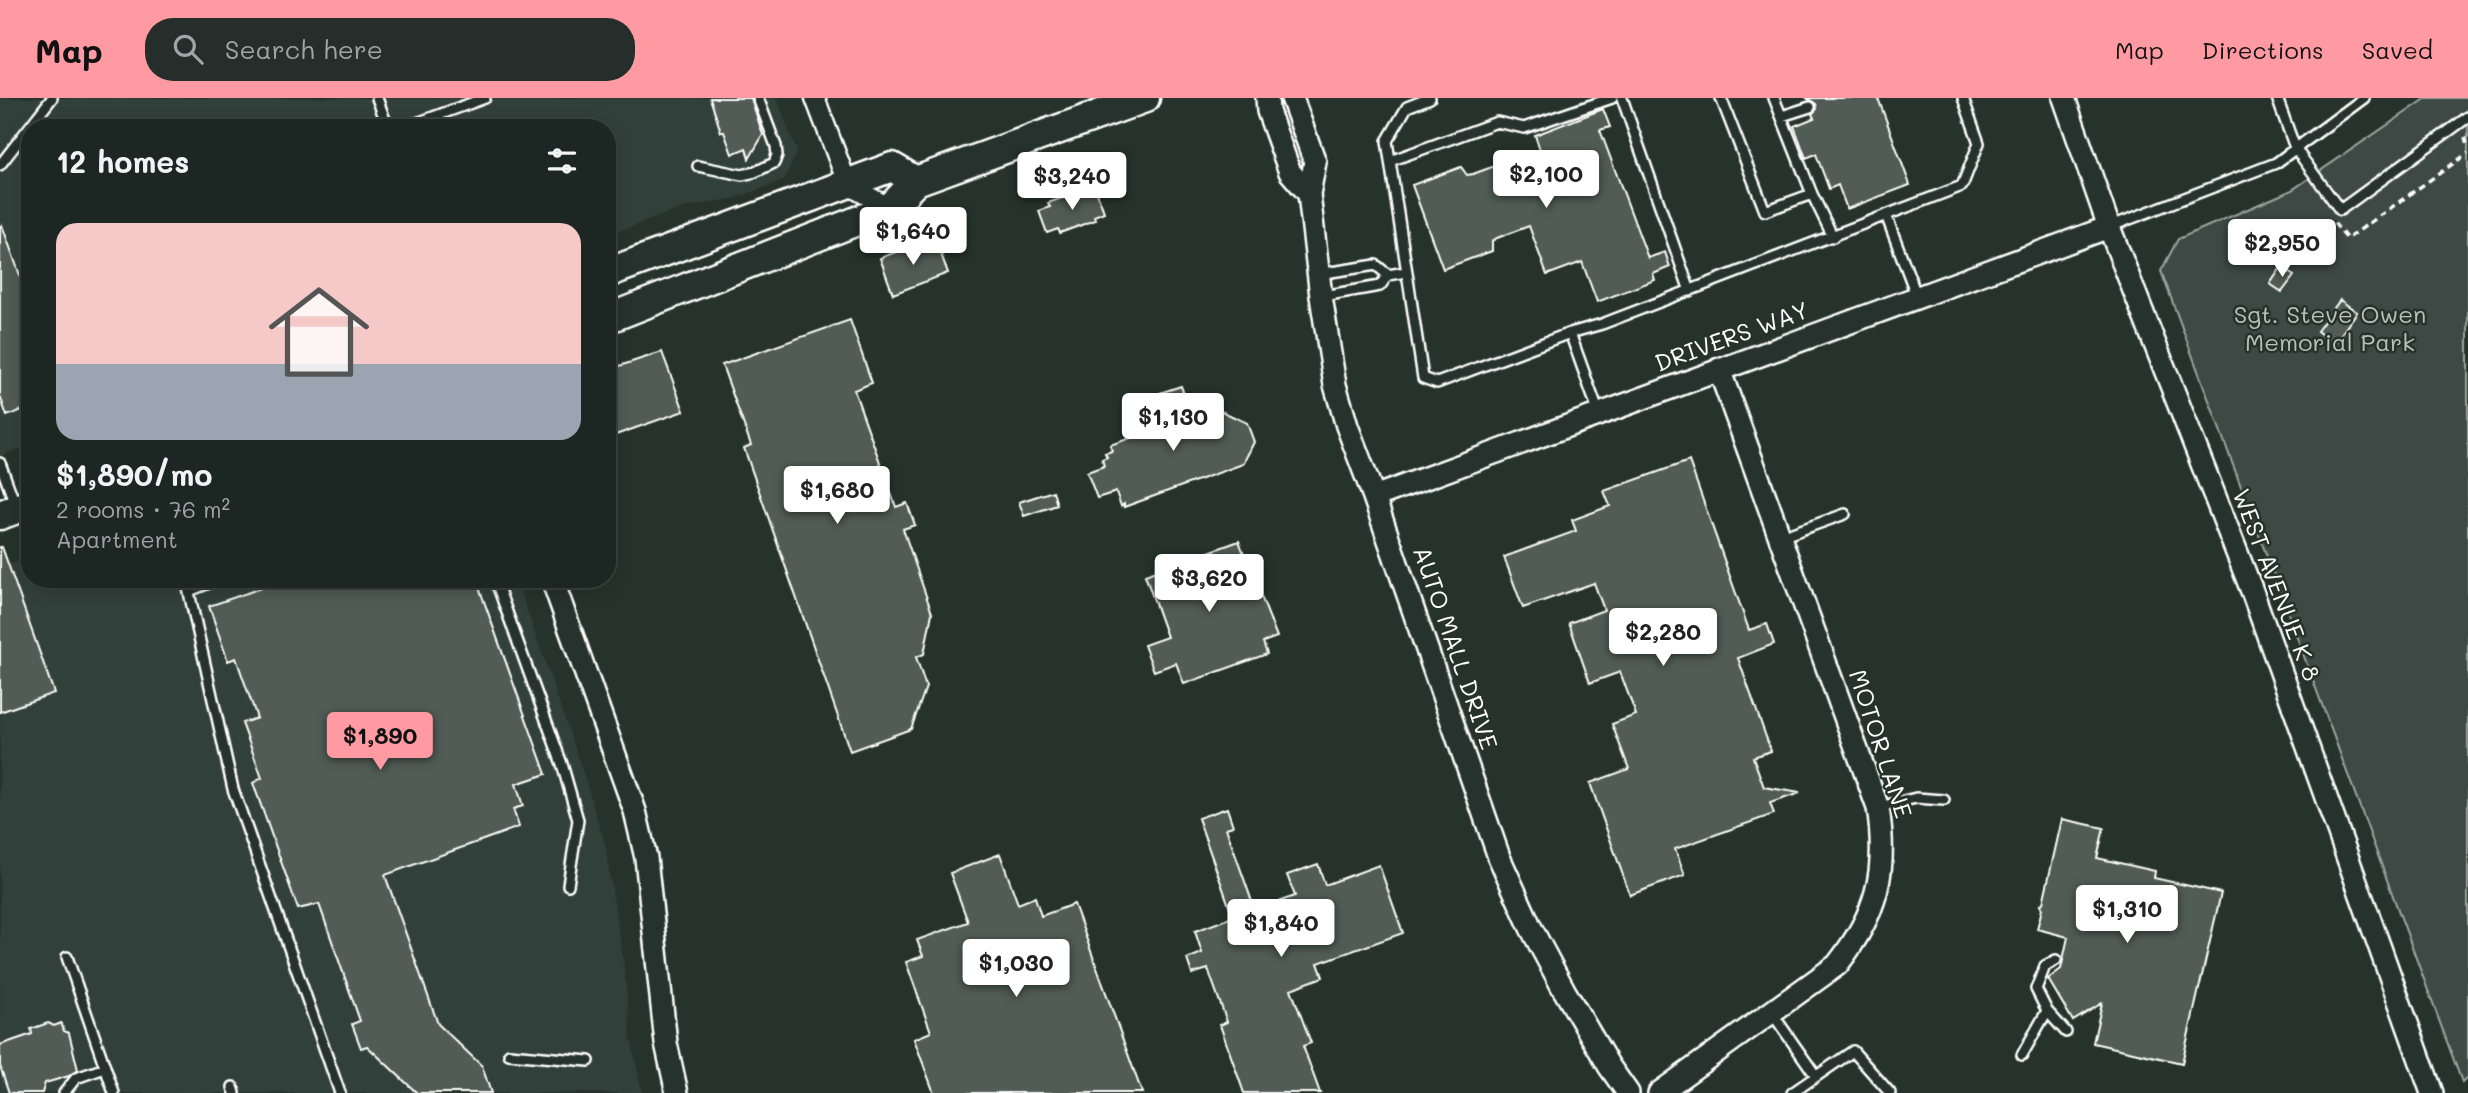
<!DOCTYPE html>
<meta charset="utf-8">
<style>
body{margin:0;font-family:Mali,sans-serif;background:#252e2a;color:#f1f3f6;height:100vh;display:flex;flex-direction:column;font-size:26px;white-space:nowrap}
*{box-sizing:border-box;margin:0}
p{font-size:23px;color:#a0a5a5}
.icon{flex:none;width:38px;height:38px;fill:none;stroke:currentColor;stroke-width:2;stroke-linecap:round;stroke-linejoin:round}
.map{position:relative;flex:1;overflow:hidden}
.panel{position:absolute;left:21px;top:21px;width:595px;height:469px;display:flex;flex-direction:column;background:#1c2622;border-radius:28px;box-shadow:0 4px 18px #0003,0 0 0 2px #3a4340}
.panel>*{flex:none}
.price{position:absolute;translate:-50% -60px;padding:0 16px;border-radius:7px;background:#fff;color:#222;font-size:23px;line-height:46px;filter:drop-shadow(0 2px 4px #0008)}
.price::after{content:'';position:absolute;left:50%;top:42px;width:21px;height:16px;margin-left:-10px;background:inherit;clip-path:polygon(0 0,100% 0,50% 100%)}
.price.selected{background:#ff9aa2;color:#111}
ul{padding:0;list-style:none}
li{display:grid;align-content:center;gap:14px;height:371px;padding:0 35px}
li+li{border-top:2px solid #3a4340}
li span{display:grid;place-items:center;height:217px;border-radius:21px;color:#555}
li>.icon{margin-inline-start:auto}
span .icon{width:126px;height:126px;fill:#fffc;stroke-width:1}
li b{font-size:30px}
h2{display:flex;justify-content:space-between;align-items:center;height:84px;padding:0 35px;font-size:30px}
header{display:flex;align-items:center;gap:42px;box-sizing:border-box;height:98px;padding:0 35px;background:#ff9aa2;color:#111}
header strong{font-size:33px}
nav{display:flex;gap:38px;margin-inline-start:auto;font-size:24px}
.search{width:490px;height:63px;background:#252e2a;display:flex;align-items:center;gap:18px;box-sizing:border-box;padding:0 24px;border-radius:28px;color:#a0a5a5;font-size:26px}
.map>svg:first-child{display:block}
.built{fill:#333f3a}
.green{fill:#3e4944;stroke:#9ea4a2;stroke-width:2}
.building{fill:#515c57;stroke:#fff;stroke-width:2}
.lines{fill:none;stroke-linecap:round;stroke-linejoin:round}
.service-casing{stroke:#fff;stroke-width:14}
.minor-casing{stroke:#fff;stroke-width:23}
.tertiary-casing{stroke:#fff;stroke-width:26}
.primary-casing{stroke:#fff;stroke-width:33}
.path{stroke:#fff;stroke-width:3.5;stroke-dasharray:7 5;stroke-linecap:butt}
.service{stroke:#26332d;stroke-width:9}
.minor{stroke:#26332d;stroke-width:18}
.tertiary{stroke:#26332d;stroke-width:21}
.primary{stroke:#26332d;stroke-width:28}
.labels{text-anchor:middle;stroke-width:5;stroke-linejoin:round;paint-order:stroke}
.park-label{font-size:24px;fill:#bbbfbe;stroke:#26332d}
.street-label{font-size:24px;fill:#fff;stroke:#26332d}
</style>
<header>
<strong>Map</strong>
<div class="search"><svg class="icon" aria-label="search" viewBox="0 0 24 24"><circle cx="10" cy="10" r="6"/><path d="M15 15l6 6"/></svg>Search here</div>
<nav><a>Map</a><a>Directions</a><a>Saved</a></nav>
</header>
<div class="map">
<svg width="2468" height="995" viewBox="0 0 2468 995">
<rect width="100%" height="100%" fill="#26332d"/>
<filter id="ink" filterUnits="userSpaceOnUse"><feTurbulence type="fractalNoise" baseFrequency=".0143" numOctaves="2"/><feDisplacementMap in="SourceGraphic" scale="14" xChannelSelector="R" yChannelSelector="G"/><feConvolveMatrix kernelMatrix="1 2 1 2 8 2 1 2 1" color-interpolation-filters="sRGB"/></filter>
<g filter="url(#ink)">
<path class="built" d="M0,0H777L797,54L784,82L736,100L682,110L607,138V30H30V347L0,358Z
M30,459V481H516L579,662L605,746L624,869L631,942L642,995H0V470Z"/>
<path class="green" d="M2427,0H2468V978L2462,984L2161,173L2178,141L2292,92Z"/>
<path class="building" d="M710,0H751L763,37L749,61L746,50L732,56L724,34H721Z
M1807,0H1878L1910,87L1847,111L1838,87L1829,91L1816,56L1806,60L1794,28L1814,20L1812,16L1817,11L1816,6Z
M1603,11L1610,29L1600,32L1648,160L1665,154L1670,169L1653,176L1655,182L1597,204L1582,164L1547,177L1529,128L1497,140L1492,143V153L1443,171L1412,87L1461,69L1467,77L1473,76L1503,65L1506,72L1542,58L1535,37Z
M1084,92L1085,96L1096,92L1104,114L1094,118L1095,122L1060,135L1058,131L1047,135L1039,113L1050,109L1048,105Z
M2,127L26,194L23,196L30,215V309L7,318L0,298V128Z
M937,145L948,175L893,196L880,160L917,146L918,152Z
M2282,168L2294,178L2282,194L2270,186Z
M2340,202L2357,214L2334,246L2317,233Z
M850,222L872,285L854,292L896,409L907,405L915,427L903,431L932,515L924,556L916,559L926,589L911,631L850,653L744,350L751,347L722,267Z
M662,254L684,313L607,340V272Z
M1181,288L1192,318L1215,310L1247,325L1254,344L1243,366L1124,409V406L1121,408L1116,394L1097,400L1087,374L1104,368L1102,361L1107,359L1105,355L1112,353L1110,347L1171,326L1160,295Z
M1689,363L1749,532L1767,526L1774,546L1738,560L1771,653L1753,659L1764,689L1800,695L1770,705L1774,716L1675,751L1685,777L1630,797L1590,685L1629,671L1612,626L1636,617L1620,574L1590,585L1569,525L1604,512L1594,485L1523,510L1504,459L1576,433L1572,422L1610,408L1604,393Z
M1053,393L1057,407L1024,418L1019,404Z
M1239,443L1277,539L1263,544L1267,556L1184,586L1176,565L1154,573L1144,547L1167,539L1145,477Z
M0,449H2L54,595L0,614Z
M271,481H476L546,676L516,686L523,708L513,711L519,729L385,777L438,926L482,968L491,995H417L367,948L361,950L352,926L360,923L319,806L298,811L253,685L262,680L242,625L257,620L236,560L228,563L209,508L273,486Z
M1227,710L1233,728L1226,730L1255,812L1295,798L1287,777L1318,766L1325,787L1379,767L1403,835L1318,865L1323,879L1291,891L1311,945L1303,948L1320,995H1244L1220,927L1227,924L1208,871L1192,876L1187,861L1202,855L1195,833L1233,819L1198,720Z
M2062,721L2104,730L2097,760L2155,773L2154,780L2221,795L2182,965L2093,945L2102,905L2073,923L2048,881L2061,871L2068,839L2037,831L2042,811L2040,807L2043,805Z
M1000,756L1018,806L1035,799L1041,818L1074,806L1142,995H934L914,941L931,934L906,864L923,858L917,842L968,824L950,775Z
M48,925L54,928L61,925L64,933L69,935L78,972L69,978L45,985L42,995H9L0,968V947L32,936L31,931Z"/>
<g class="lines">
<g class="service-casing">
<path id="service" d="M377,0L388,30
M1430,0L1407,9L1387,43L1423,280L1437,285L1570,235L1602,226L1962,88L1979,45L1963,0
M1622,0L1690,193
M1721,0L1765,113L1812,96
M1774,0L1812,96L1833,139
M2277,0L2295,50L2340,112L2468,19
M1782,18L1810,9
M403,30L485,0
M1390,63L1497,24L1524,30L1612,0
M0,67L52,0
M698,68L742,77L755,74L774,65L777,57L776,48L758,0
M1886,117L1917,199
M2109,129L2276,65L2364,0
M1318,176L1376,167L1388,177
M1323,198L1380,188L1388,177L1406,174
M1570,235L1599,316
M0,365L15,406
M1781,439L1845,416
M186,481L233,691L340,995
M495,481L562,666L578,722L568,787
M189,493L219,481
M1879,709L1916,700L1944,702
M67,859L114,995
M2056,862L2045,868L2036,891L2047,913L2066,934
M1772,915L1816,978
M509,956L589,963
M2022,957L2047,913
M233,989L235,995
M64,995L76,980L105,970
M1792,995L1853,953L1890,995"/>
</g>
<g class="minor-casing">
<path id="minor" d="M815,0L848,87L890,110"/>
</g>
<g class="tertiary-casing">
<path id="tertiary" d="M1267,0L1268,13L1290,74L1309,96
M1292,0L1315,64L1309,96L1321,198L1335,287L1347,328L1374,399L1499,759L1531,830L1564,892L1609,968L1628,995
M2064,0L2109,129L2252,493L2432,995
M1374,399L2109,129
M552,481L635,713L646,760L666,945L677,995
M1659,995L1837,867C1877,816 1888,774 1878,710L1719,271"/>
</g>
<g class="primary-casing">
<path id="primary" d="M607,175L892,69L916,83
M607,221L890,110L916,83L1145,0
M0,417L30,406"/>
</g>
<path class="path" d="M2465,39L2468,50
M2334,125L2347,141L2468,55"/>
<use href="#service" class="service"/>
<use href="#minor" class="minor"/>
<use href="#tertiary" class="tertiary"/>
<use href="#primary" class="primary"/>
</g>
</g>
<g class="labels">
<g class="park-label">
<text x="2330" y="225">Sgt. Steve Owen<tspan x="2330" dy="28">Memorial Park</tspan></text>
</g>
<g class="street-label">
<text transform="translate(1732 239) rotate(-20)" y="8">DRIVERS WAY</text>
<text transform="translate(2276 487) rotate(69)" y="8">WEST AVENUE K 8</text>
<text transform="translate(1455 550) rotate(71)" y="8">AUTO MALL DRIVE</text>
<text transform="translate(1880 646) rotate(72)" y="8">MOTOR LANE</text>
</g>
</g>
</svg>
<b class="price" style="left:1546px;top:112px">$2,100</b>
<b class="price" style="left:1072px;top:114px">$3,240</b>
<b class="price" style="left:913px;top:169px">$1,640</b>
<b class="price" style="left:2282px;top:181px">$2,950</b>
<b class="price" style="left:1173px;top:355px">$1,130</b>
<b class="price" style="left:837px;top:428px">$1,680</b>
<b class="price" style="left:1209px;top:516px">$3,620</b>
<b class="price" style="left:1663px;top:570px">$2,280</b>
<b class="price selected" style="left:380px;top:674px">$1,890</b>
<b class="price" style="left:2127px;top:847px">$1,310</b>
<b class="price" style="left:1281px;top:861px">$1,840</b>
<b class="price" style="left:1016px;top:901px">$1,030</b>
<section class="panel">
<h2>12 homes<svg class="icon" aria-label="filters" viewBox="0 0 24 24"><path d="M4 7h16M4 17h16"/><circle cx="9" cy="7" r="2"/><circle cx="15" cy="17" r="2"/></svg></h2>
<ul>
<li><span style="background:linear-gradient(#f6c9c9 65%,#9aa5b1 0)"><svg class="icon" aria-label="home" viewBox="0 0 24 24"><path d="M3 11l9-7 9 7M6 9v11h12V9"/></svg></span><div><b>$1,890/mo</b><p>2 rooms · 76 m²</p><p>Apartment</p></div></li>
</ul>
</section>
</div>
